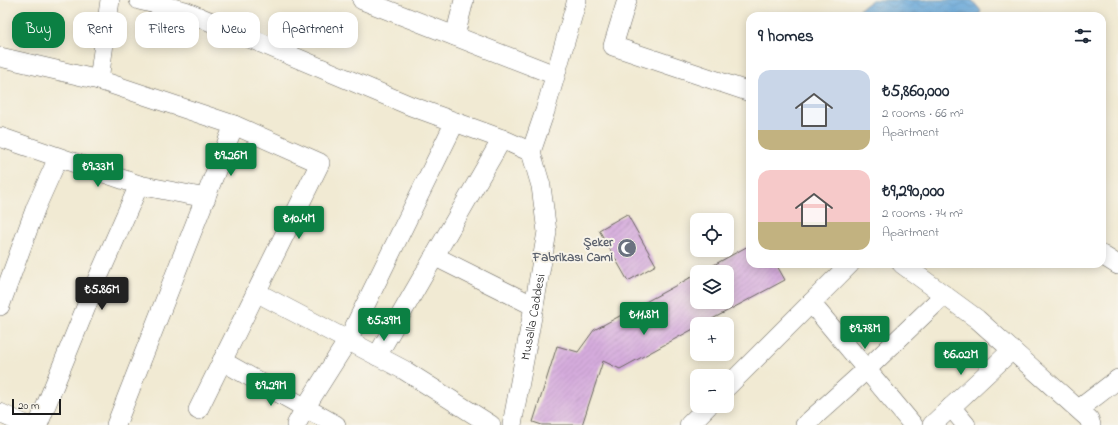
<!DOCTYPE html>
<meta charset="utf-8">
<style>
body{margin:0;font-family:"Indie Flower",sans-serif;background:#f2f2f3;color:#1f2937;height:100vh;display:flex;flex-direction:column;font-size:15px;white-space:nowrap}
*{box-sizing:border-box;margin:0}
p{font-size:13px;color:#747a83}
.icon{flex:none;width:22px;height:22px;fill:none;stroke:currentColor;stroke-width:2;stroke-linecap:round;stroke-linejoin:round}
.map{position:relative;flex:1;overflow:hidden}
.details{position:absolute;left:746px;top:12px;width:360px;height:256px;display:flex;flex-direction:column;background:#fff;border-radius:12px;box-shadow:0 2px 10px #0003}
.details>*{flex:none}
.guide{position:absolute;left:12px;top:12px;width:380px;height:36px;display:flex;gap:8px}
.tools{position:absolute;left:690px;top:213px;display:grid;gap:8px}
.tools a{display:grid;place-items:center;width:44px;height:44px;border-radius:8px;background:#fff;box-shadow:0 2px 10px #0003;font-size:20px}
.scale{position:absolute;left:12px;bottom:10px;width:49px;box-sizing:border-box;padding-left:4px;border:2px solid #1c1c1c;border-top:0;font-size:11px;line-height:14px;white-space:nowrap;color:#1c1c1c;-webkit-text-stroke:3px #f7f3e8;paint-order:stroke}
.price{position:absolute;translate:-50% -34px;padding:0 9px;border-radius:4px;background:#0b8043;color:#fff;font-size:13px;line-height:26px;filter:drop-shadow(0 1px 2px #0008)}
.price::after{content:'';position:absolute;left:50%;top:24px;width:12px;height:9px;margin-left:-6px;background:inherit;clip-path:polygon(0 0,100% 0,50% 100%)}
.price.selected{background:#222;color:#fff}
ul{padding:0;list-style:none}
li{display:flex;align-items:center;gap:12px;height:100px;padding:0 12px}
li span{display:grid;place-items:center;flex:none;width:112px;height:80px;border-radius:12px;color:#555}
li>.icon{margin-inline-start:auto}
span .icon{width:48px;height:48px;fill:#fffc;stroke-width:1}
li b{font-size:17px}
h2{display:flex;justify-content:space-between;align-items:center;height:48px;padding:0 12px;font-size:17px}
.pill{padding:0 14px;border-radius:12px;background:#fff;box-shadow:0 2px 10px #0003;font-size:14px;line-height:36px}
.pill.selected{background:#0b8043;color:#fff}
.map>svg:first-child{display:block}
.water{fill:url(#water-waves);stroke:#41627b}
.building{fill:url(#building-hatch)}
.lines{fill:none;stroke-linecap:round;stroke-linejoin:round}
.minor-casing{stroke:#67645c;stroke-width:20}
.minor{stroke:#fff;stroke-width:19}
.labels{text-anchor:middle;stroke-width:4;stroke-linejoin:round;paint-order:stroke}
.worship-label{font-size:13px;font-weight:bold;fill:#5b616d;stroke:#f7f3e8;text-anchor:end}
.street-label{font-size:13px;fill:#1c1c1c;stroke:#f7f3e8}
</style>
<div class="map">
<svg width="1118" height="425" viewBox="0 0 1118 425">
<defs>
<pattern id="water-waves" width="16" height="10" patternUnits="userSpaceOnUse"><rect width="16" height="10" fill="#66a7da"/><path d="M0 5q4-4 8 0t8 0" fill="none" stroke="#5387b0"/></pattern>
<pattern id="building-hatch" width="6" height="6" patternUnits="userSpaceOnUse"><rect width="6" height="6" fill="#d5acdd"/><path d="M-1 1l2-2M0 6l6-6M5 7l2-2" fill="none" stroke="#b693bd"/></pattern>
</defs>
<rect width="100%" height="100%" fill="#f7f3e8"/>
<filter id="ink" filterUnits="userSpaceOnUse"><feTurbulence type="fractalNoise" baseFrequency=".025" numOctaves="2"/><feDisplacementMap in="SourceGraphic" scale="8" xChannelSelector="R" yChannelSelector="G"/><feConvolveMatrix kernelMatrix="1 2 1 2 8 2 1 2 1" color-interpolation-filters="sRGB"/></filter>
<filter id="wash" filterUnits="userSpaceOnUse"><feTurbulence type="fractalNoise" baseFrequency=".012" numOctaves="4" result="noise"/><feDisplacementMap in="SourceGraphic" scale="16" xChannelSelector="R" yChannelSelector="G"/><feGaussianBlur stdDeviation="0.9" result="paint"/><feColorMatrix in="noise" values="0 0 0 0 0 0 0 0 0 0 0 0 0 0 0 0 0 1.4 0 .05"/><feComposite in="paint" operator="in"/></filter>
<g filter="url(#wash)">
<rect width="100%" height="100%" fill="#f1ead3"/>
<path class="water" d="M872,0H972L981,11L979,16H857L861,8Z"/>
<g id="blocks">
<path class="building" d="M627,214L656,265L628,281L599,230Z
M750,245V264H776L785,280L703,324H697V327L620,369L603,361L582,425H542L533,422L557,346L578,352L594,330L697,274V302H727V272H701Z"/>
</g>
</g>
<g filter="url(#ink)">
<use href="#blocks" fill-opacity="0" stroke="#67645c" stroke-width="1"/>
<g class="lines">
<g class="minor-casing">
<g id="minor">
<path d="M110,0L99,80L234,125L116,425"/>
<path d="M139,0L185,11L411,106L502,139L531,152"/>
<path d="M362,0L555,75"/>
<path d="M627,0L613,46L750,92"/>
<path d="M455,36L464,0"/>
<path d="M0,57L99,80"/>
<path d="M0,137L139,185L206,198"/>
<path d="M1102,255L1118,265"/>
<path d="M434,256L534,306"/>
<path d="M902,264L977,319L1089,419L1091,425"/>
<path d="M256,292L404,370L491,425"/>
<path d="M811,303L913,425"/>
<path d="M0,306L36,207L58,158"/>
<path d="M377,356L502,139"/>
<path d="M222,361L336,425"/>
<path d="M727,387L850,264"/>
<path d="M951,407L966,425"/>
<path d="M1079,409L1118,379"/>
<path d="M198,410L320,163L234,125"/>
<path d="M0,413L26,425"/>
<path d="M38,425L97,280L139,185"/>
<path d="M296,425L305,408L348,340L455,122"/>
<path id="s1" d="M512,425L534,306L547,232L541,186L531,152L545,111L577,0"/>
<path d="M689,425L708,406"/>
<path d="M805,425L867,369L944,295"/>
<path d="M932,425L1012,350"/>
</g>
</g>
<use href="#minor" class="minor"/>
</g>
</g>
<defs>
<g id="mosque-disc" transform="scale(1)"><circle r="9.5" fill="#6b7280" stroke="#f7f3e8"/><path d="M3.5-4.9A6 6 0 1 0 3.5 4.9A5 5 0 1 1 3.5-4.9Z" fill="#fff"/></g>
</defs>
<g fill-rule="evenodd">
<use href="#mosque-disc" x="627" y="248"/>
</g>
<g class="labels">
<g class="worship-label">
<text x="613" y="246">Şeker<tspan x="613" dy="15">Fabrikası Cami</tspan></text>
</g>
<g class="street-label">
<text dy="5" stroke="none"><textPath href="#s1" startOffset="110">Musalla Caddesi</textPath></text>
</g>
</g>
</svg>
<div class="tools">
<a><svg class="icon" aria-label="locate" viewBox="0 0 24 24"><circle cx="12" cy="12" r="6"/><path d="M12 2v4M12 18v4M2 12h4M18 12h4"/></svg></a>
<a><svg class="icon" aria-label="layers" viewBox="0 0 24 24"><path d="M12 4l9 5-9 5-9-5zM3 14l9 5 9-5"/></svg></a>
<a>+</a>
<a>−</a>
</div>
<div class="scale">20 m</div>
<b class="price" style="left:231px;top:177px">₺9.26M</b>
<b class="price" style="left:98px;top:188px">₺9.33M</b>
<b class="price" style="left:299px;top:240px">₺10.4M</b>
<b class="price selected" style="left:102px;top:311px">₺5.86M</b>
<b class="price" style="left:644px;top:336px">₺11.8M</b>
<b class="price" style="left:384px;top:342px">₺5.39M</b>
<b class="price" style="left:865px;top:350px">₺9.78M</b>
<b class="price" style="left:961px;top:376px">₺6.02M</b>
<b class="price" style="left:271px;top:407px">₺9.29M</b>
<div class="guide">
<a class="pill selected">Buy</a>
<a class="pill">Rent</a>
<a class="pill">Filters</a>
<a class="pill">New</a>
<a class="pill">Apartment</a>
</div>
<section class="details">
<h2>9 homes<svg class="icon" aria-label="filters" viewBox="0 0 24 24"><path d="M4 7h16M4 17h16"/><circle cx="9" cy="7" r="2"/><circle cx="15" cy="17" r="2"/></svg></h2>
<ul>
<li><span style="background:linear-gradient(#c9d6e8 75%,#c2b280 0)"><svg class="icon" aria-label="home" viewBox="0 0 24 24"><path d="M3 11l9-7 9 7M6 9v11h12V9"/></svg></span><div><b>₺5,860,000</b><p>2 rooms · 66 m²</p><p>Apartment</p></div></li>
<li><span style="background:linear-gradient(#f6c9c9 65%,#c2b280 0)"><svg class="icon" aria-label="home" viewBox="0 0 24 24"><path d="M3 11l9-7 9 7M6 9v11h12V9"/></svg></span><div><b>₺9,290,000</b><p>2 rooms · 74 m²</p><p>Apartment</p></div></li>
</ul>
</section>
</div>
